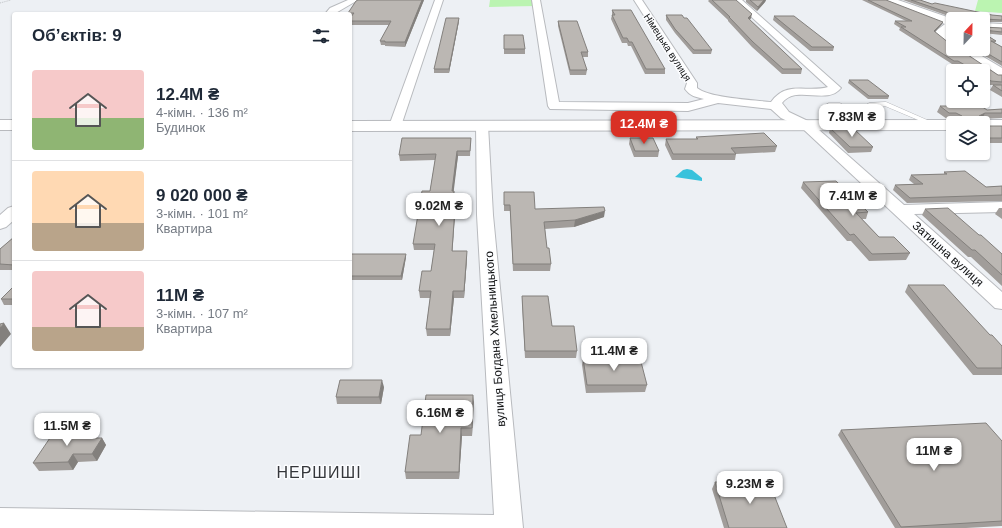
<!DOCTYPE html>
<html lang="uk">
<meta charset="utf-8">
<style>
body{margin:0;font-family:Arial,sans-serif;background:#f6f6f7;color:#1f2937;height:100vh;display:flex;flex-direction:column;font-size:15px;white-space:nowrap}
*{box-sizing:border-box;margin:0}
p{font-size:13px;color:#747a83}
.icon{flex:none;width:22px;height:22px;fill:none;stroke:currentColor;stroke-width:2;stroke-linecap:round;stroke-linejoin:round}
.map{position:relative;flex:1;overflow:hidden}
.drawer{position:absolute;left:12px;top:12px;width:340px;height:356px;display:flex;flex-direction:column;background:#fff;border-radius:4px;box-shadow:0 1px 3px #0004}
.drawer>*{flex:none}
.needle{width:26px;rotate:22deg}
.buttons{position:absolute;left:946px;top:12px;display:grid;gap:8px}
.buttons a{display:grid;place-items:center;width:44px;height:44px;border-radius:4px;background:#fff;box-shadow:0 1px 3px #0004;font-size:20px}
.price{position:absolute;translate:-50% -34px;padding:0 9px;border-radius:8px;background:#fff;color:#222;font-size:13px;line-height:26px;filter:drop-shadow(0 1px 2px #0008)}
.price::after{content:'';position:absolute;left:50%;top:24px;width:12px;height:9px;margin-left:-6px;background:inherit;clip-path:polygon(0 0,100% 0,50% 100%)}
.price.on{background:#d93025;color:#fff}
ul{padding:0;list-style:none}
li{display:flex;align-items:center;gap:12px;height:100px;padding:0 20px}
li+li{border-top:1px solid #e0e1e3}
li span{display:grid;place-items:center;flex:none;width:112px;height:80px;border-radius:4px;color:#555}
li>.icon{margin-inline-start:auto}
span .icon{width:48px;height:48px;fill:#fffc;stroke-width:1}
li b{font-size:17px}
h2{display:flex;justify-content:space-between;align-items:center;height:48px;padding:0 20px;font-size:17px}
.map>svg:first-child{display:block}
.green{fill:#bbf4b1}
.water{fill:#38c2dc}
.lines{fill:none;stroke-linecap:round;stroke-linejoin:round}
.service-casing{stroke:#b8babe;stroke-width:1}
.minor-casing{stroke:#b8babe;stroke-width:2}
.tertiary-casing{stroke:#b8babe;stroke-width:2}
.trunk-casing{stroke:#b8babe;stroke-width:2}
.path{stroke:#939598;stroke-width:1;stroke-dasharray:0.5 1.5;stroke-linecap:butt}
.service{fill:#fff;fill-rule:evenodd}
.minor{fill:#fff;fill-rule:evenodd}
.tertiary{fill:#fff;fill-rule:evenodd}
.trunk{fill:#fff;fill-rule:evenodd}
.wall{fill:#a19d9a}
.shaded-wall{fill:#83807d}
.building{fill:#bbb7b3;stroke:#83807d}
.labels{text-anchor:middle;stroke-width:3;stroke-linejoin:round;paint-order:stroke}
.far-street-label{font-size:10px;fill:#111213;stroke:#fcfdff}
.street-label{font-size:12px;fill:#111213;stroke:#fcfdff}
.near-neighbourhood-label{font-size:16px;letter-spacing:1px;fill:#35373b;stroke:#fcfdff}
</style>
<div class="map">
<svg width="1002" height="528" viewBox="0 0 1002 528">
<rect width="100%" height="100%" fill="#edf0f4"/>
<path class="green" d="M490,0H536L537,6L489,7Z
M978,0H1002V13L975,11Z"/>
<path class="water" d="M687,169L692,170L702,178V181L675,177L683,170Z"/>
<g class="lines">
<g class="service-casing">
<path id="service" d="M886,102L934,123L935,124L930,125L885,106L869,107L866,105L869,103Z
M829,103H840L843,105L840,107H833L840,124L839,125L834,124L826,105Z"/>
</g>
<g class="minor-casing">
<path id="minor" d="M348,0H358L334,14H325L330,8Z
M435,0H443L401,126L399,129H391L389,126Z
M532,0H540L559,102L688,103L704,99C696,97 690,96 685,89L687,83L634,0H642L697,83V88C709,98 753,100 771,102C787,80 806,93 828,87L733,0H742L841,88C827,106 796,84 782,103L789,112L810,122L904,205L1002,202V212L914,214L1002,292V309L995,308L802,128L781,118L771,109L718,103L688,111L550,109L548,106Z
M983,23L1002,24V30L983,29Z
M482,121L486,122L488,125L493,215L523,528H0V508L494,515L477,215L476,125L478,122Z
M14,206V220L6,227L0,229V215L8,208Z"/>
</g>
<g class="tertiary-casing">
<path id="tertiary" d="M884,0H898L953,19V28L946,33L953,38V46L949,45L934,34L937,30L945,24L886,2Z
M956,49H970L1002,68V78L997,77Z"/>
</g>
<g class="trunk-casing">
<path id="trunk" d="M0,120H14V130H0Z
M953,120L959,123H953V130L350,131V121Z
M983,120H1002V130H983V123H977Z"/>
</g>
<path class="path" d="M0,3L11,0"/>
<use href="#service" class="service"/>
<use href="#minor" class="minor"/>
<use href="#tertiary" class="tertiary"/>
<use href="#trunk" class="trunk"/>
</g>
<path class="wall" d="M424,0L405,47L385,46V45H381L380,41L389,25H350V18L351,17H350V14H348V13Z
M709,0H736L751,18L750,20L802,69L801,74H782L752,47L728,21V20L708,1Z
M746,0H766L765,2L757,11L746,2Z
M862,0H886L942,24L935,32L953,49L998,75H1002V97L990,90L993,85H990L983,81V71H968L956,64H952L899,30L900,28L894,24L895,21H906Z
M903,0H920L932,4L992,15L1002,16V22H983V19H954V18Z
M612,10L665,69V74H645L631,46H628L627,43H622L611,19L612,15Z
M666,15L712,50L711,54H693L675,33L666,20Z
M774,16L834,47L833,51H810L773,20Z
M459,21L449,73H434V69Z
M558,21L588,52V57H582L587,70L586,75H570L558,26Z
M983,23V27L1002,28V35L983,33L996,41L995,43L1002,47V66L973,49H983Z
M953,27V37L949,33L950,30Z
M504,35L525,49V54H504Z
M849,80L889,96L888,99H868L848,83Z
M940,106L987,110L1002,109V118L982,119L986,126H1002V143H983V123H956L957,120L954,119H947L937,112Z
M830,128L873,147L871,152L848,153L829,133Z
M696,137L777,146L775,152L736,154L735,160H672L665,145L666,139H696Z
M471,138L470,156H458L453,191L455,197L454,208H455V214L452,251L467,258L464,298H454L450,336H427L426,329L430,298H420L419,291L431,271L434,250H414L413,244L430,191L435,160L400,161L399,155Z
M630,138L659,151L658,157H634L629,144Z
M944,172L986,187L1002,186V201L907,203L893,190L895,185L914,184L909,180L911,175L944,174Z
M803,182L868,212L866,219H862L879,237L910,253L906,260L869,261L851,241H847L801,188Z
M504,192L535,209L604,217L574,227L545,229L547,248L551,264L550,271H513L510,211H504Z
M999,208H1002V219L995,214Z
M925,209L979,235L1002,254V286L971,257H968L922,215Z
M14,237V270H0V249Z
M350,254L406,257L402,280H350Z
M908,285L990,335L1002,346V375H973L905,292Z
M14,286V305H4L1,299Z
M522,296L577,351L576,358H525L522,303Z
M583,358L647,385L645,392L586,393L582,365Z
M384,387L381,404H337L336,397Z
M473,395L472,436H462L459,479H406L405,472L421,435Z
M841,430L1002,441V526L966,528H895L838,435Z
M91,438H102L106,445L97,461L78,462L73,470L39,471L33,463Z
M715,482L787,528H724L712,489Z"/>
<path class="shaded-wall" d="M422,0H424L405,47V42Z
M764,0H766L765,2L757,11L758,7Z
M752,14L751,18L747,22L748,18Z
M459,18V21L449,73V69Z
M943,22L942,24L933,34L934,31Z
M985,113L982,119L976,122L979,116Z
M457,151L458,156L453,197L452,191Z
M454,191L455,197L453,214V208Z
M455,208V214L452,258V251Z
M605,211L604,217L574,227L575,220Z
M467,251V258L464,298V291Z
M406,254V257L402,280L401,276Z
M453,291L454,298L450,336V329Z
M4,323L11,334L0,347V328Z
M382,380L384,387L381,404L379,397Z
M473,395L474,402L472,436V428Z
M461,428L462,436L459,479V472Z
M87,432L92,439L83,438Z
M102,438L106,445L97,461L92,454Z
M73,454L78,462L73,470L68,462Z"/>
<path class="building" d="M358,0H422L405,42H385V41H380L391,21H350V18L354,13H348L356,1Z
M712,0H736L752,14L748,18L802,69H783L753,42L729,17H730Z
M750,0H764L758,7Z
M868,0H886L943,22L934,31L949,43L953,44V49H959L998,75H1002V82L991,81L983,76V71H975L958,61H954L901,27H906L895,21H912Z
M911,0H920L932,4L935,3L992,15L1002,16V20L984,19L983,20V19H956L955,15Z
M612,10H631L665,69H646L632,42H629L627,38H623L612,15H615Z
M666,15H682L684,18H687L712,50H694L675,29Z
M774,16H794L834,47H812Z
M446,18H459L449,69H434Z
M558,21H577L588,52H581L587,70H570Z
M983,23V27L1002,28V32L983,30Z
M953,27V33L950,30Z
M983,33L996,41H991L1002,47V62L980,49H983Z
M504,35H523L525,49H504Z
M849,80H868L889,96H869Z
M993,85H1002V91Z
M940,106H981L987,110L1002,109V113H985L979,116L980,119H984L986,126H1002V138H984L983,137V123H963L958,119L963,118L962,116L956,113H949Z
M830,128H853L873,147H850Z
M764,133L777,146L731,148L736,154H673L666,139H698L696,137Z
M402,138H471L470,151H457L452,191H454L453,208H455L452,251H467L464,291H453L450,329H426L431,291H419L422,271H431L435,244H413L422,191H430L436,154L399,155Z
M630,138H653L659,151H635Z
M965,171L986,187L1002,186V195L910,198L895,185L923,184L911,175L947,174L944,172Z
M836,181L868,212L856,213L879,237H894L910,253L872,254L854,234L850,235L803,182Z
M504,192H534L535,209L604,207L605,211L575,220L544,222L547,248H549L551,264H513L510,205H504Z
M948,208L979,235H981L1002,254V275L975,250H972L925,209Z
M14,237V265L0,264V249Z
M350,254H406L401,276H350Z
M908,285H944L990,335H992L1002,346V368H977Z
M14,286V299H1Z
M522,296H548L552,326H574L577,351H525Z
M4,323L0,328V324Z
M583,358H640L647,385H587Z
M340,380H382L379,397H336Z
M426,395H473L472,428H461L459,472H405L410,435H421Z
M986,423L1002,441V521L901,527L841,430Z
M54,432H87L83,438H102L92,454H73L68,462L33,463Z
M715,482H769L787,528H729Z"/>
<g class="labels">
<g class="far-street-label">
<text transform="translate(668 47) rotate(57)" y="4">Німецька вулиця</text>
</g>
<g class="street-label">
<text transform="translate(948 254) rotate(42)" y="4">Затишна вулиця</text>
<text transform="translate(495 339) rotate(-94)" y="4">вулиця Богдана Хмельницького</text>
</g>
<g class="near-neighbourhood-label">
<text x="319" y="478">НЕРШИШІ</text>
</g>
</g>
</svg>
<div class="buttons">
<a><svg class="needle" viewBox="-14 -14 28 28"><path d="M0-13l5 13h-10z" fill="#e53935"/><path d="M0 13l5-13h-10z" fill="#747a83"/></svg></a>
<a><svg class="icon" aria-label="locate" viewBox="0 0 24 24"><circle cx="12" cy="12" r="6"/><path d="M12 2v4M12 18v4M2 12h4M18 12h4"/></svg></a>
<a><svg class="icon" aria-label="layers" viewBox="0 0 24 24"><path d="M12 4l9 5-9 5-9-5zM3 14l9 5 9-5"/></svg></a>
</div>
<b class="price" style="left:852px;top:138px">7.83M ₴</b>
<b class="price on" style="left:644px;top:145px">12.4M ₴</b>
<b class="price" style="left:853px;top:217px">7.41M ₴</b>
<b class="price" style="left:439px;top:227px">9.02M ₴</b>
<b class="price" style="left:614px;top:372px">11.4M ₴</b>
<b class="price" style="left:440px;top:434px">6.16M ₴</b>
<b class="price" style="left:67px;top:447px">11.5M ₴</b>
<b class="price" style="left:934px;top:472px">11M ₴</b>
<b class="price" style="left:750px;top:505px">9.23M ₴</b>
<section class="drawer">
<h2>Об’єктів: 9<svg class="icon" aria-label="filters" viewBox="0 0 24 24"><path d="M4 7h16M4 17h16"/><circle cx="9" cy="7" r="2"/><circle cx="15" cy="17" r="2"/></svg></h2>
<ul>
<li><span style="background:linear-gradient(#f6c9c9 60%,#8fb573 0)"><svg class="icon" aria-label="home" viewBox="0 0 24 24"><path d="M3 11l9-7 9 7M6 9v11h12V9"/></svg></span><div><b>12.4M ₴</b><p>4-кімн. · 136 m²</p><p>Будинок</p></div></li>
<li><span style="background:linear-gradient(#ffd9b3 65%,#b9a48a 0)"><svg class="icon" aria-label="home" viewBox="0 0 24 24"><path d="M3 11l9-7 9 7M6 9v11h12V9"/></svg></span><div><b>9 020 000 ₴</b><p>3-кімн. · 101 m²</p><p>Квартира</p></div></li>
<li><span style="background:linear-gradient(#f6c9c9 70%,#b9a48a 0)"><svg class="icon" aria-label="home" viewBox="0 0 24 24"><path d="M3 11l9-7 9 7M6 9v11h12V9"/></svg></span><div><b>11M ₴</b><p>3-кімн. · 107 m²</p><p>Квартира</p></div></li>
</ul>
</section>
</div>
